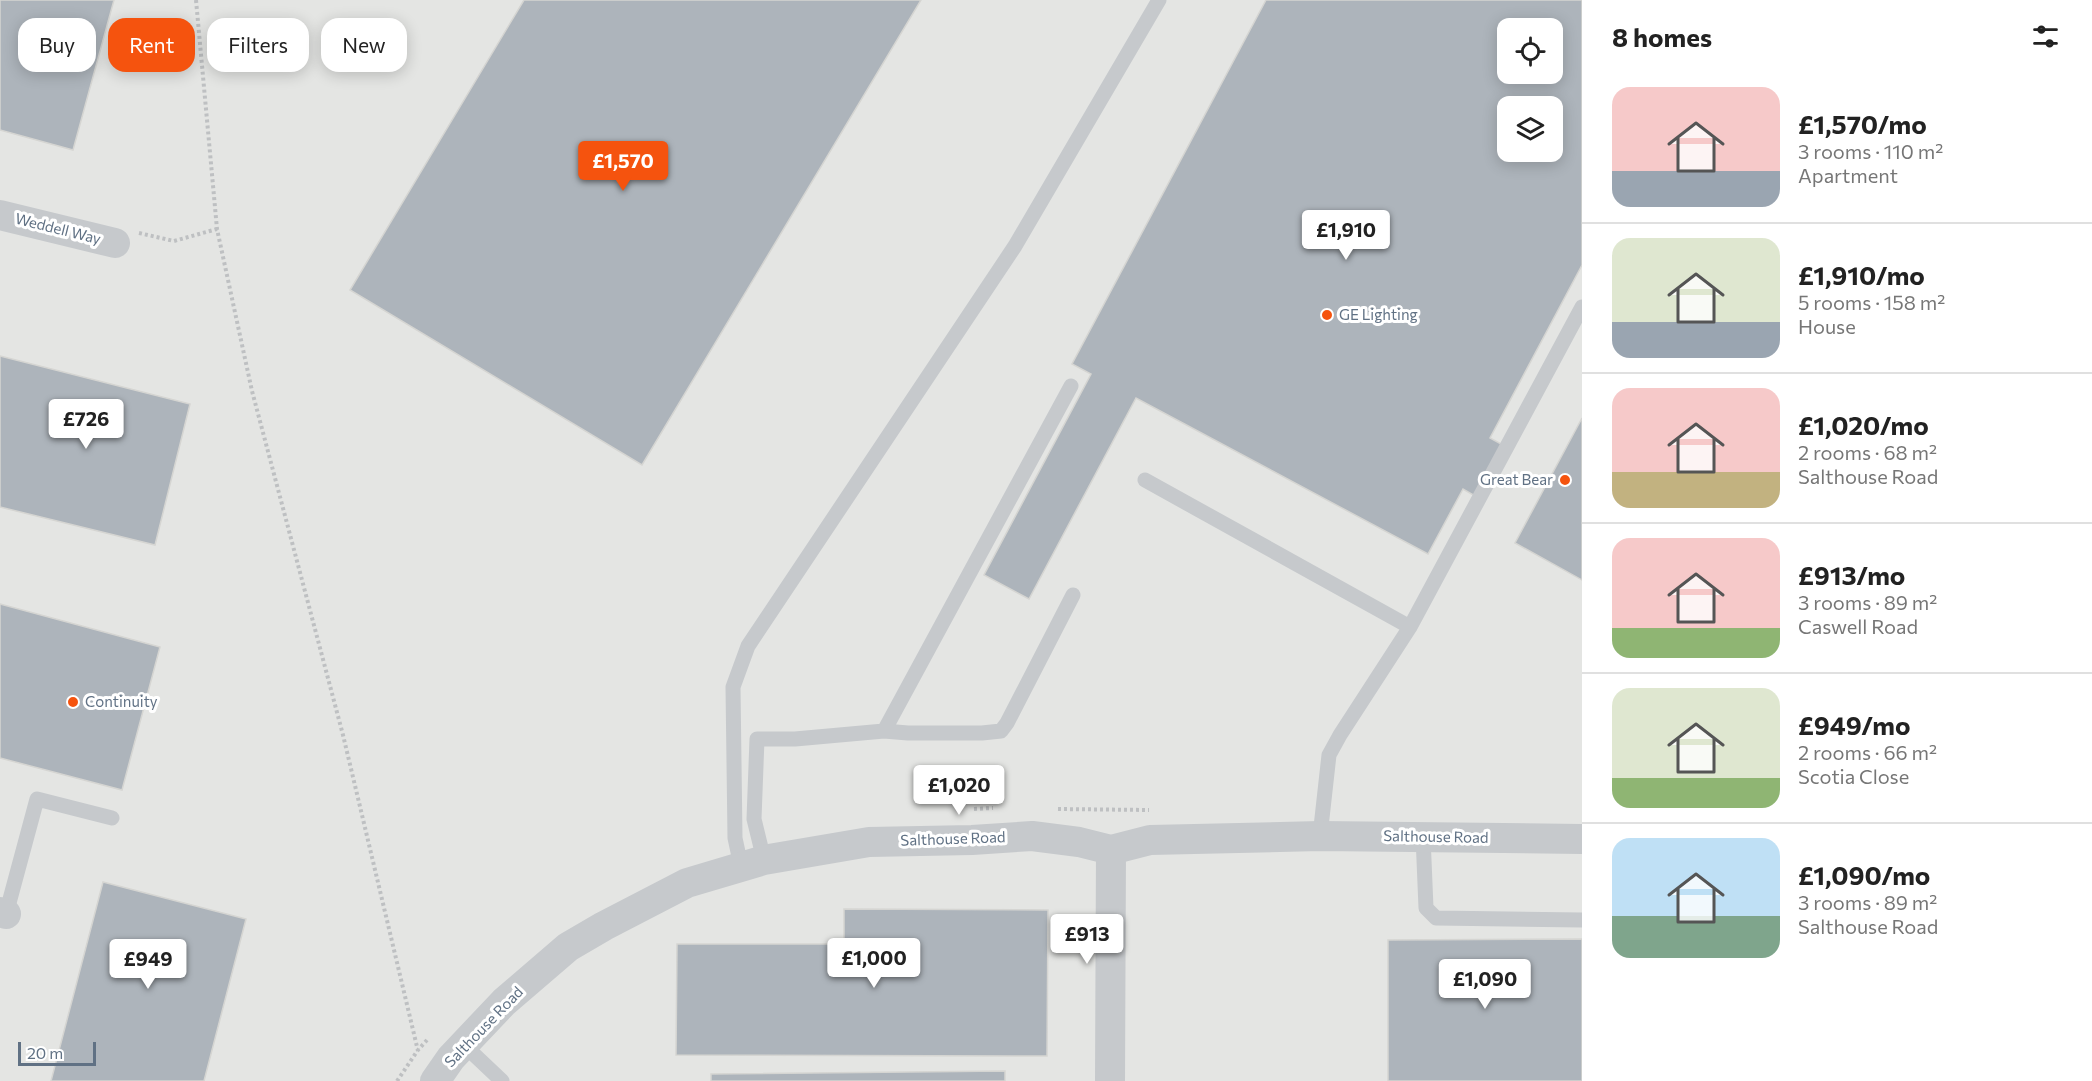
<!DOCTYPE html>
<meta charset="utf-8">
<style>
body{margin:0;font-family:Commissioner,sans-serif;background:#f2f2f2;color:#222;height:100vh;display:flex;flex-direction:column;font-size:22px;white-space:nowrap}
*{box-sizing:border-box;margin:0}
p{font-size:20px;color:#767676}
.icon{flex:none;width:33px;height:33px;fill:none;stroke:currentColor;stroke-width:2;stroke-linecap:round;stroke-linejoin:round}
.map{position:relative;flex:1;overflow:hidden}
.panel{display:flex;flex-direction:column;background:#fff;width:510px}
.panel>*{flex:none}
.guide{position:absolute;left:18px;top:18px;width:570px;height:54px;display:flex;gap:12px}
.controls{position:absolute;left:1497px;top:18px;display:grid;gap:12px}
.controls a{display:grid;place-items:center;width:66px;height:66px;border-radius:12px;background:#fff;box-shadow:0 3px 15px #0003;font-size:30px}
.scale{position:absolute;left:18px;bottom:15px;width:78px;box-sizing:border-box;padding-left:6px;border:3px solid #607184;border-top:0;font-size:16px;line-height:21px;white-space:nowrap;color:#607184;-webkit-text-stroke:4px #fff;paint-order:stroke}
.price{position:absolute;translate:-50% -51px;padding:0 14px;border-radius:6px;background:#fff;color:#222;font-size:20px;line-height:39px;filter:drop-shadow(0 2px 3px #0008)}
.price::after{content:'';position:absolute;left:50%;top:36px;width:18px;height:14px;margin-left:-9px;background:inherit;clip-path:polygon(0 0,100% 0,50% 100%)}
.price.active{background:#f5530e;color:#fff}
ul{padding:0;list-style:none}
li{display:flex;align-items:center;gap:18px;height:150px;padding:0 30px}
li+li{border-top:2px solid #e0e0e0}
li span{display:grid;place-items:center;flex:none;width:168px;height:120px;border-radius:18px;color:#555}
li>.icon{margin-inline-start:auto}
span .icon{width:72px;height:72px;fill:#fffc;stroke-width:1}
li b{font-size:26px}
h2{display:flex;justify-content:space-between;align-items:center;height:72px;padding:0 30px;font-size:26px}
.tag{padding:0 21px;border-radius:18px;background:#fff;box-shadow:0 3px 15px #0003;font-size:21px;line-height:54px}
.tag.active{background:#f5530e;color:#fff}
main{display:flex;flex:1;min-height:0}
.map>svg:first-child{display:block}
.built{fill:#e4e5e3;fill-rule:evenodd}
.building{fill:#adb4bb;stroke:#d5d5d2;stroke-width:1.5;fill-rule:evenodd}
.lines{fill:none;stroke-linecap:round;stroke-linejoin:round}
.path{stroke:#bec0c2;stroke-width:4;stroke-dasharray:3 3;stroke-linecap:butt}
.lane{stroke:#c6c9cc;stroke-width:15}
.street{stroke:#c6c9cc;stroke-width:30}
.poi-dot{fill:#f5530e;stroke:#fff;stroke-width:2}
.labels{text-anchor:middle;stroke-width:6;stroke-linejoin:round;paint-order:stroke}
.street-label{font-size:15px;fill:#607184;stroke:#fff}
.poi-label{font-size:15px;fill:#607184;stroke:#fff;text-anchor:start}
</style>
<main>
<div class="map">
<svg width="1582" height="1081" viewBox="0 0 1582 1081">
<rect width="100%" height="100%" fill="#f4f4ef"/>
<path class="built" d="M0,0H1582V1081H0ZM1508,28H1552V74H1508ZM1508,106H1552V152H1508Z"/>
<path class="building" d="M0,0H114L73,150L0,130Z
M524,0H921L642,465L350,290Z
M1266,0H1582V265L1490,438L1503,445L1475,496L1463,489L1428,554L1136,398L1029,599L984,575L1091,374L1072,364ZM1508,28H1552V74H1508ZM1508,106H1552V152H1508Z
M0,356L190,404L155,545L0,507Z
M1582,418V580L1515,543Z
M0,604L160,647L122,790L0,758Z
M103,882L246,919L204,1081H51Z
M844,909L1048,910L1047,1056L676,1055L677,944H844Z
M1582,939V1081H1388V940Z
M1005,1071V1081H711V1074Z"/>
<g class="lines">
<path class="path" d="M196,0L217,229L252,391L343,735L418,1051
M139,233L174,241L217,229
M974,809L993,808
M1058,809L1149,810
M397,1081L418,1050L427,1040"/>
<path class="lane" d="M1145,480L1410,627L1340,735L1329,755L1320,836
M1410,627L1582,307
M884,731L1071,386
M1423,836L1426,908L1436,918L1582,920
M764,860L754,819L757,739H795L884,731L908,733H982L1001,731L1007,723L1073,595
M741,866L735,838L733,687L748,646L1015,246L1159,0
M6,914L37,799L112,818
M464,1045L502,1081"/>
<path class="street" d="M0,215L115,243
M0,912L6,914
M435,1081L451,1058L504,1002L568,947L604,926L687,883L764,860L869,842L972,840L1032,836L1079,842L1111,850L1150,840L1320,836L1582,839
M1110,1081L1111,850"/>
</g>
<g class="poi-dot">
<circle cx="1327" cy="315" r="6"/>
<circle cx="1565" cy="480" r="6"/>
<circle cx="73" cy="702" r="6"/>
</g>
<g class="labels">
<g class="street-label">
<text transform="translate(58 229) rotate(14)" y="5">Weddell Way</text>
<text transform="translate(1436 837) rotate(1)" y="5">Salthouse Road</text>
<text transform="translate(953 839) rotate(-2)" y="5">Salthouse Road</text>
<text transform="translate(484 1027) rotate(-46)" y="5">Salthouse Road</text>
</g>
<g class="poi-label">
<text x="1339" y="320">GE Lighting</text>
<text x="1553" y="485" text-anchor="end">Great Bear</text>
<text x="85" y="707">Continuity</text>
</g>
</g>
</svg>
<div class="controls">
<a><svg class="icon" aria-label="locate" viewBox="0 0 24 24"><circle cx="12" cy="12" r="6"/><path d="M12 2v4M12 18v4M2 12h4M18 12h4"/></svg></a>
<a><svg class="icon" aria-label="layers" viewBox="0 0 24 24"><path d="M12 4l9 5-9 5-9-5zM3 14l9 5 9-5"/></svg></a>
</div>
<div class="scale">20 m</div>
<b class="price active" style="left:623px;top:192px">£1,570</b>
<b class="price" style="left:1346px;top:261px">£1,910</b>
<b class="price" style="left:86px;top:450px">£726</b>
<b class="price" style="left:959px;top:816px">£1,020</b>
<b class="price" style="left:1087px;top:965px">£913</b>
<b class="price" style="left:874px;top:989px">£1,000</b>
<b class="price" style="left:148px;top:990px">£949</b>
<b class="price" style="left:1485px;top:1010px">£1,090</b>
<div class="guide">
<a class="tag">Buy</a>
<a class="tag active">Rent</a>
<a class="tag">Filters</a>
<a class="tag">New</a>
</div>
</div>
<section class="panel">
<h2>8 homes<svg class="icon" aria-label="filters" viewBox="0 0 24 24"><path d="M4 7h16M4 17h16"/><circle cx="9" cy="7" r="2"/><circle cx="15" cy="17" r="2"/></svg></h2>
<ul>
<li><span style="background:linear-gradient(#f6c9c9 70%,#9aa5b1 0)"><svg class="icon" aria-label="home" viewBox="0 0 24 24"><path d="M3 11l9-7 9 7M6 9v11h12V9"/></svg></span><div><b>£1,570/mo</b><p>3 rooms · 110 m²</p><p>Apartment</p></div></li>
<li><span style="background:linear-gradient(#dfe7d0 70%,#9aa5b1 0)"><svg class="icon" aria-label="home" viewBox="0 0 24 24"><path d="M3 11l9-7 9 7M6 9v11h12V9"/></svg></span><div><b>£1,910/mo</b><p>5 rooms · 158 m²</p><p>House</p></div></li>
<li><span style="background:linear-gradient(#f6c9c9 70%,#c2b280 0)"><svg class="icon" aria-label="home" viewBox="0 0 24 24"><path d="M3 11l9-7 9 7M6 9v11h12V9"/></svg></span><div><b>£1,020/mo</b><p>2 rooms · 68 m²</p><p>Salthouse Road</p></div></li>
<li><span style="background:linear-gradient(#f6c9c9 75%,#8fb573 0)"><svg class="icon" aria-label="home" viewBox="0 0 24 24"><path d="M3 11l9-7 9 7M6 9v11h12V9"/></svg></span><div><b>£913/mo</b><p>3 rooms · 89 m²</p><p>Caswell Road</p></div></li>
<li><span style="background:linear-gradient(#dfe7d0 75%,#8fb573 0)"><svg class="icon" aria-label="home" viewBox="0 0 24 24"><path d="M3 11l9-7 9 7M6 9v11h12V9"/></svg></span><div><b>£949/mo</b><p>2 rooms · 66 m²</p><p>Scotia Close</p></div></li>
<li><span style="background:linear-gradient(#bfe0f5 65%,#7fa58c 0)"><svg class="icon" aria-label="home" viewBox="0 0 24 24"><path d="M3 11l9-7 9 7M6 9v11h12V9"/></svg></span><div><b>£1,090/mo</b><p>3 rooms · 89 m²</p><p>Salthouse Road</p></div></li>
</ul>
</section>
</main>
